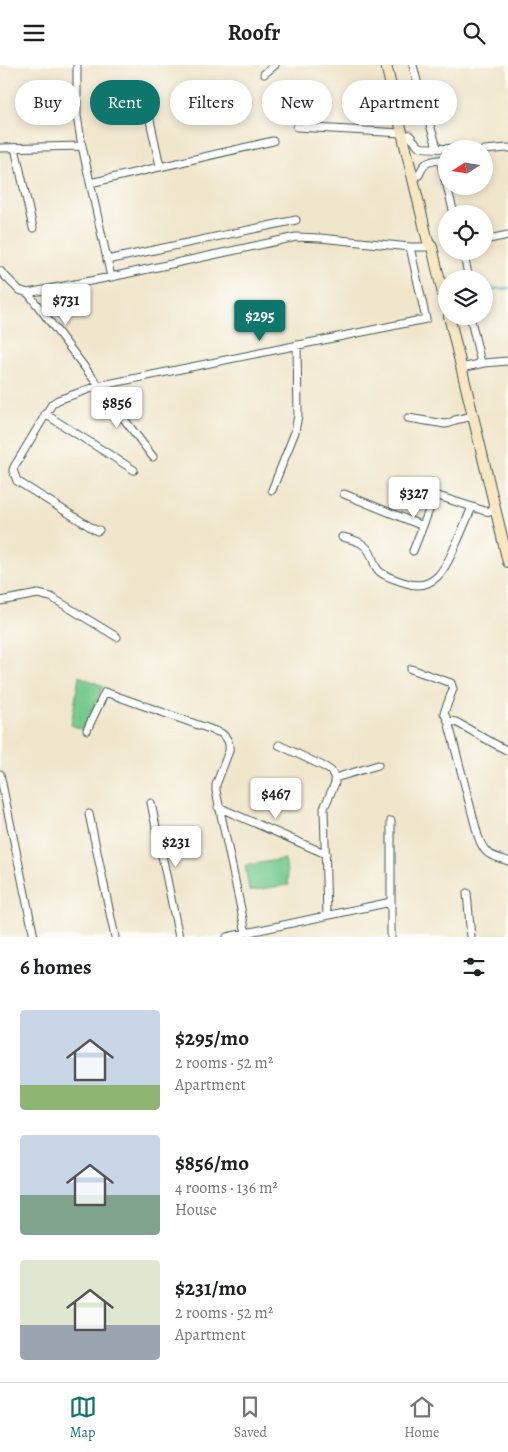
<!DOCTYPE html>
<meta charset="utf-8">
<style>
body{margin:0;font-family:Alegreya,serif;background:#f2f2f2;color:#202124;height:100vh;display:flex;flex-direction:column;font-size:19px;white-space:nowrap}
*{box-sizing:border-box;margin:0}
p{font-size:16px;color:#757577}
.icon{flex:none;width:28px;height:28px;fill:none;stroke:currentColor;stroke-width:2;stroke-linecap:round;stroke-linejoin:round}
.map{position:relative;height:872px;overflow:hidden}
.side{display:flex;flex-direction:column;background:#fff;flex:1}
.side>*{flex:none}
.guide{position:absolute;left:15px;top:15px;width:479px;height:45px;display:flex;gap:10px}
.needle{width:32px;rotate:258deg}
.buttons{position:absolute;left:438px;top:75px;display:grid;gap:10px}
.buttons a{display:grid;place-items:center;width:55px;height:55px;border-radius:50%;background:#fff;box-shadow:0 2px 8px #0003;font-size:25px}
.price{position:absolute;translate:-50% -42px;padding:0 11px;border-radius:5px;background:#fff;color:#222;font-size:16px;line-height:32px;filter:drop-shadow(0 1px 2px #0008)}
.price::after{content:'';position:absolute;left:50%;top:30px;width:15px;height:11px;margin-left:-8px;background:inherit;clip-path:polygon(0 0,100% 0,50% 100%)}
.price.active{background:#0f766e;color:#fff}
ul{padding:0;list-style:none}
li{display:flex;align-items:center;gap:15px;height:125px;padding:0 20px}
li span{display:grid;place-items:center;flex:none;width:140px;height:100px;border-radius:5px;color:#555}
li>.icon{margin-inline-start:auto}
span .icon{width:60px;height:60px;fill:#fffc;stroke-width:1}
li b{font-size:21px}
h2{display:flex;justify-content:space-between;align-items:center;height:60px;padding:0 20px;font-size:21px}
.chip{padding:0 18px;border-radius:22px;background:#fff;box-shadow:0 2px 8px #0003;font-size:18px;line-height:45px}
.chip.active{background:#0f766e;color:#fff}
header{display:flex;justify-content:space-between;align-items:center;height:65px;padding:0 20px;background:#fff;font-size:22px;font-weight:700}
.tabs{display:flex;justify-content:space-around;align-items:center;height:70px;border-top:1px solid #e0e0e0;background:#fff;font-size:14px;color:#757577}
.tabs a{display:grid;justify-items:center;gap:2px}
.tabs .active{color:#0f766e}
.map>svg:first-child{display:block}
.green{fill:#74c98c;stroke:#4a8360}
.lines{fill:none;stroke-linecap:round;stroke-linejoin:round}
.stream{stroke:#42afc0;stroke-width:2.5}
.minor-casing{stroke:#3e564b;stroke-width:9}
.secondary-casing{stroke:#3e564b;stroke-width:12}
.minor{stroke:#fff;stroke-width:7}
.secondary{stroke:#f9e7c3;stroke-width:10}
</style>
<header><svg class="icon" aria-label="menu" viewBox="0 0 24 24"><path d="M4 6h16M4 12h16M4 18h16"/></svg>Roofr<svg class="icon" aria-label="search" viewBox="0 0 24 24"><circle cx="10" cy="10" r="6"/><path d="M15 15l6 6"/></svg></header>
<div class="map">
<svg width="508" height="872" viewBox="0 0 508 872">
<rect width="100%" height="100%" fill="#fdfcf7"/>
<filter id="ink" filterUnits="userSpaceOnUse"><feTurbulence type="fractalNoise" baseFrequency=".02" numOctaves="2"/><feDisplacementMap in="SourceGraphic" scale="10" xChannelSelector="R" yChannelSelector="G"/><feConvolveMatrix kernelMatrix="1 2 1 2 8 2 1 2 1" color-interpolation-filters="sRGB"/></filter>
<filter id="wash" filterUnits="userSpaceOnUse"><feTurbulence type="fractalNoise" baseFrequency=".0096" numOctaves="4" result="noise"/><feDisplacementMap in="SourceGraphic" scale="20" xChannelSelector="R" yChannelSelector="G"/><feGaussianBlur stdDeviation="1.12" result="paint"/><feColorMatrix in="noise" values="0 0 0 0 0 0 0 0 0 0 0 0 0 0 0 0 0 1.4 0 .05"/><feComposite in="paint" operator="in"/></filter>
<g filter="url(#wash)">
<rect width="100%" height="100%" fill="#f0e6cc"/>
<path class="green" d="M79,611L103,621L83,665L71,660Z
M285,794L289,820L249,826L245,800Z"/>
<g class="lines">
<path class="stream" d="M484,225L508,223"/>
</g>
</g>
<g filter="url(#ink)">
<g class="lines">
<g class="minor-casing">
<path id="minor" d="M77,0V51L82,81L111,212
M413,0L421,32L437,82
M264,9L275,0
M148,46L160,101
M297,62L402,68
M409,70C413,74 416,79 420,82C424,84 461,83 468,84
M0,83L82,81
M15,83L33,163
M484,85L508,83
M440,95L446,119
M419,110C426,93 430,98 446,93
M90,118L273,76
M447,121L454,149
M484,175L508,170
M463,186L469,214
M107,195L296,155
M0,206L19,225L28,228L111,212L296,172L320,173L410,182H432
M28,228L153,392
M470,251L481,298
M461,303L484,298L508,296
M45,349L134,405
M408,353L445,359L450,358L455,355L473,351
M272,425L295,367L298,350L297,280
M344,429L423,461
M99,465L97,466L17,416L13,405L14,402L52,339L58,335L98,321L426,254L410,182
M342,472C356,475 367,478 372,492C374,498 375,502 379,506C385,512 395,514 403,517C435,529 446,502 457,477C462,466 467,454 472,442
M413,486L435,430L485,446L496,447
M0,536L38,529L51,532L117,572
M411,604L451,618L453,624L444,648L448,656L478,771C485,791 490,790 508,796
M448,656L456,657L493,678L508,686
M87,665L105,627L221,668C228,673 230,678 229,686L216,720V726L246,868
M279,680L325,702L331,706L335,713V718L324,743L327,850
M0,709L34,872
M335,713L378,700
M151,738L179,872
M218,742L326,789
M89,749L115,872
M391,756V872
M467,828L471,872
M227,872L391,837"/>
</g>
<g class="secondary-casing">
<path id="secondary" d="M386,0L428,177L432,182L446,242
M449,251L508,497"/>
</g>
<use href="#minor" class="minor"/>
<use href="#secondary" class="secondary"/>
</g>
</g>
</svg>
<div class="buttons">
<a><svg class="needle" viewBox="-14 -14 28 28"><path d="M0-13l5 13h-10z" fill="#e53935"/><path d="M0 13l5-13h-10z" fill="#757577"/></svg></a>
<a><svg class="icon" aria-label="locate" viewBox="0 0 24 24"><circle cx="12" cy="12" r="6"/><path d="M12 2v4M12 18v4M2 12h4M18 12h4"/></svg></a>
<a><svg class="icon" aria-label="layers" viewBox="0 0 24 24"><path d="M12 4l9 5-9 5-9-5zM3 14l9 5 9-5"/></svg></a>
</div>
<b class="price" style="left:66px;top:261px">$731</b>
<b class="price active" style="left:260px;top:277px">$295</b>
<b class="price" style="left:117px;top:364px">$856</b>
<b class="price" style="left:414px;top:454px">$327</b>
<b class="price" style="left:276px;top:755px">$467</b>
<b class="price" style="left:176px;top:803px">$231</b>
<div class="guide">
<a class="chip">Buy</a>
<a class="chip active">Rent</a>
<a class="chip">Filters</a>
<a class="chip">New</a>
<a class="chip">Apartment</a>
</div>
</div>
<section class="side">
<h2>6 homes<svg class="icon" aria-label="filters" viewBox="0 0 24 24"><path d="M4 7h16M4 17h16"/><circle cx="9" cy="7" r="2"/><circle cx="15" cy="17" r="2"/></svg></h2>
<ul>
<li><span style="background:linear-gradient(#c9d6e8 75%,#8fb573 0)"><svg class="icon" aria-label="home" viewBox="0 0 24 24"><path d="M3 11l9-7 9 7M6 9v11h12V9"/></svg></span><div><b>$295/mo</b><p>2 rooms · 52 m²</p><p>Apartment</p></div></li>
<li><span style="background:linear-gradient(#c9d6e8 60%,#7fa58c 0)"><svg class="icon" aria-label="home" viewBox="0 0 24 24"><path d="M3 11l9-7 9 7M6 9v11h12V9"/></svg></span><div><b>$856/mo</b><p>4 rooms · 136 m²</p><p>House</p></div></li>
<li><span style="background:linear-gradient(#dfe7d0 65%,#9aa5b1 0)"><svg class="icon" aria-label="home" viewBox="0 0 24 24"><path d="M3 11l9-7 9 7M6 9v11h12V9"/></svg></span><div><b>$231/mo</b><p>2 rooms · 52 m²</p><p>Apartment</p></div></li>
</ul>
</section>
<nav class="tabs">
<a class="active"><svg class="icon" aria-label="map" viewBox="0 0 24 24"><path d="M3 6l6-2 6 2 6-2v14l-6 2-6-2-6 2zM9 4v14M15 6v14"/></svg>Map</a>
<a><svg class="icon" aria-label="saved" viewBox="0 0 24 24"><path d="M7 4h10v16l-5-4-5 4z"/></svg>Saved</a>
<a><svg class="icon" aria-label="home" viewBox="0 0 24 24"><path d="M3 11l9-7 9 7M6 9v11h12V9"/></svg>Home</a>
</nav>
